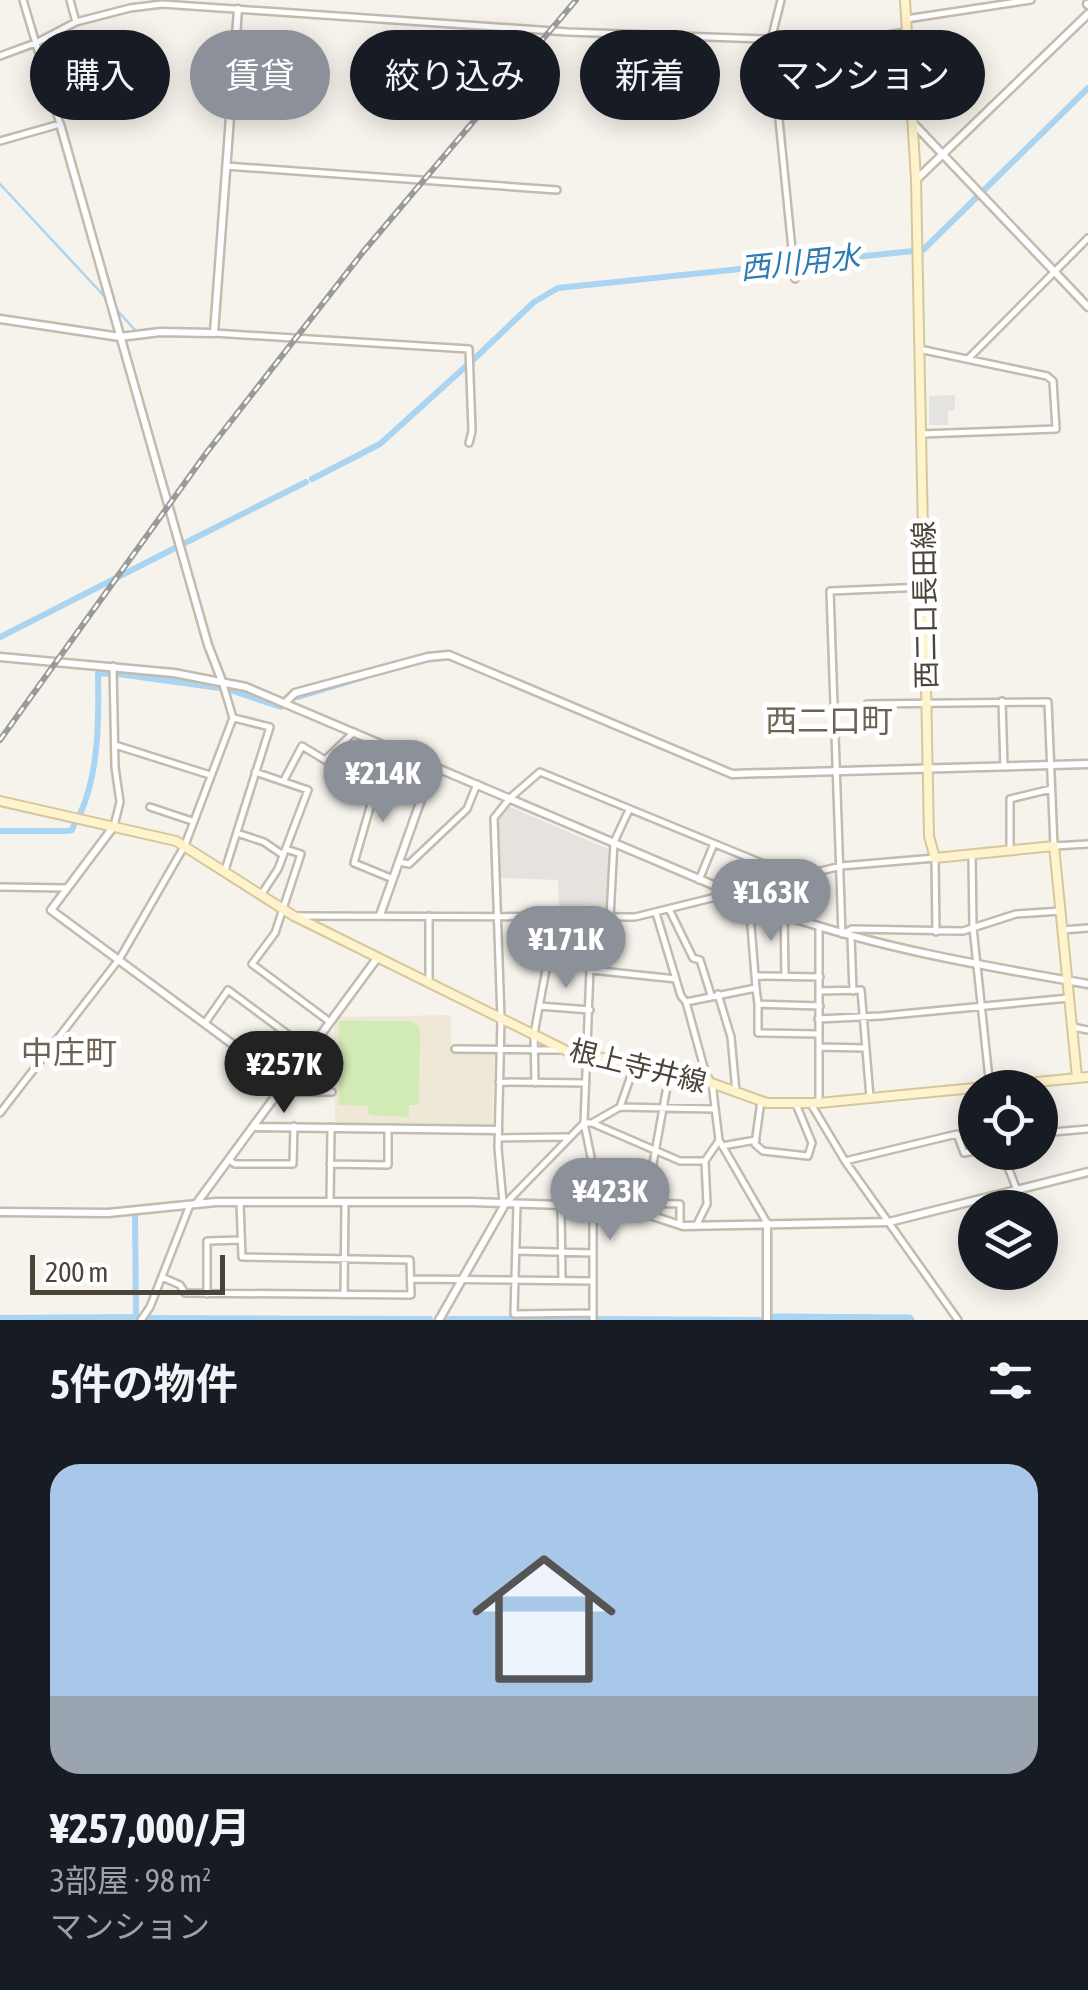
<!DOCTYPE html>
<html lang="ja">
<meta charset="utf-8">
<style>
body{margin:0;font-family:"Asap Condensed","Noto Sans JP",sans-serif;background:#20242c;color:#f1f3f6;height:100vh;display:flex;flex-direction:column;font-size:38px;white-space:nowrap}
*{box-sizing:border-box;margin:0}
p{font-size:32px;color:#9ea1a6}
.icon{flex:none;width:55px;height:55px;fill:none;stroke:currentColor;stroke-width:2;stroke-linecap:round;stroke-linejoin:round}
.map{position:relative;height:1320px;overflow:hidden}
.details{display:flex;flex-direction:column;background:#171b24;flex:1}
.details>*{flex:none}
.banner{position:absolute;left:30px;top:30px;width:1030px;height:90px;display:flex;gap:20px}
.controls{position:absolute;left:958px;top:1070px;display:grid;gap:20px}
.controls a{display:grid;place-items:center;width:100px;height:100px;border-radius:50%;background:#171b24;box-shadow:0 5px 25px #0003;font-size:50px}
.scale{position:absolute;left:30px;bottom:25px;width:195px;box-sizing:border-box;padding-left:10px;border:5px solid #4b4439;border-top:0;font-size:28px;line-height:35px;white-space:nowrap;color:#4b4439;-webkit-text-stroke:8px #fff;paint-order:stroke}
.price{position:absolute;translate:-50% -85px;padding:0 22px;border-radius:35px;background:#8c9099;color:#fff;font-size:32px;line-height:65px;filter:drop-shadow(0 2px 5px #0008)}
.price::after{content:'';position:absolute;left:50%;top:60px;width:30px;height:22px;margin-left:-15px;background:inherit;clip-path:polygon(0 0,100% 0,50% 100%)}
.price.current{background:#222;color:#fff}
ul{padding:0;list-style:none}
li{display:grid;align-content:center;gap:20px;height:530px;padding:0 50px}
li+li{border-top:2px solid #363941}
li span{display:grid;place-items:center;height:310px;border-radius:30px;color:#555}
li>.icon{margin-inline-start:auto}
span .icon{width:180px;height:180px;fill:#fffc;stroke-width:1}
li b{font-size:42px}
h2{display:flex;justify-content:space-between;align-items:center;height:120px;padding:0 50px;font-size:42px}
.pill{padding:0 35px;border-radius:45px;background:#171b24;box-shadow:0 5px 25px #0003;font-size:35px;line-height:90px}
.pill.current{background:#8c9099;color:#fff}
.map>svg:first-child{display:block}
.industrial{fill:#e6e2dd}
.education{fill:#efe8d6}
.green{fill:#d2eab5}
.parking{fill:#e5e3e0}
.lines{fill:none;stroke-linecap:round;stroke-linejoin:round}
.stream{stroke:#a9d4f2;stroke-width:2.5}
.canal{stroke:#a9d4f2;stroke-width:6}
.river{stroke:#a9d4f2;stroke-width:11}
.minor-casing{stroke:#c2bbae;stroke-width:10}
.tertiary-casing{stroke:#c2bbae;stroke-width:11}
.secondary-casing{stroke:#d6c79b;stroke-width:12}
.minor{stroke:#fff;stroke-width:5}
.tertiary{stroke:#fff;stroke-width:6}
.secondary{stroke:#fff3cd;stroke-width:8}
.rail-casing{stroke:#9a9a9a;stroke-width:6}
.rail{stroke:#fff;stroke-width:2.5;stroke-dasharray:8;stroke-linecap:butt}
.labels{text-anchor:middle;stroke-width:10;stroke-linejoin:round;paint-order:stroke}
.street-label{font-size:28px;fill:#4b4439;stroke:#fff}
.water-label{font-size:30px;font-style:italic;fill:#2e7ab2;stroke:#fff}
.quarter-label{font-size:32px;fill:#6e6250;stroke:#fff}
</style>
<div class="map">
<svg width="1088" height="1320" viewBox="0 0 1088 1320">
<rect width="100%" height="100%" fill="#f6f3ec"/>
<path class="industrial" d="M508,806L608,849L607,913H559L558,880L500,878L497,820Z"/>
<path class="education" d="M451,1015V1051L495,1052L492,1126L335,1123L334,1017Z"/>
<path class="green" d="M339,1021H412L420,1028L419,1105H409V1117L369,1115L368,1106L339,1105Z"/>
<path class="parking" d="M955,395V410L948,411V425H929V396Z"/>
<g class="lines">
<path class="stream" d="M0,184L106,298
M116,309L135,330"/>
<path class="canal" d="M473,360L534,302L558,288L923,250L1088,88
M312,479L380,444L465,367
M183,544L306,482
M0,637L179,546
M118,674L220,688
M230,690L281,707
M298,697L364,677
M80,814C99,773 99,718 98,673L110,674
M0,831H67L72,830L74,825
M0,1318L136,1317L135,1214
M145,1318L430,1319
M447,1319H586
M598,1319L759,1320"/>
<path class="river" d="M771,1319L909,1320"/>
<g class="minor-casing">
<path id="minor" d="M70,0L76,22
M781,0L771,40L795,279
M906,19L1031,0
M0,56L38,42L76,22L130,8L162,4L568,32L766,39L827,45L905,32
M0,141L60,124L23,0
M226,166L557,190
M214,333L469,349L472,431L469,443
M919,349L1047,376L1053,381L1056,429L921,434
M968,359L1088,238
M925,587L830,591L842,934L852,929L963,931L1016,914L1061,911
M113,666L115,767L120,802L114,826
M1002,701L1004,767
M867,704L1048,702L1054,846L1088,844
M115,745L210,775
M255,772L308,790L278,869L261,895
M284,780L302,746L325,760L354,732
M150,807L192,821
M237,833L264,842L283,855
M286,849L301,854L275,933L252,964L330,1022
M1010,849V799L1051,789
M972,855L973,928L990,1088
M399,862L409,864L467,809L477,784
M225,870L270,727L234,718
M393,879L354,863L379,776L423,794
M699,880L713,846
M0,887L67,888
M749,901L756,988
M670,911L693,958L700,960L711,995
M656,913L681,996L686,1002L706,1075L712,1083L719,1140L767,1223
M784,915L785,976
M297,916L635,917L841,866L935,858L936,932
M429,916V983
M592,917L584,1123L591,1157L593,1206V1320
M610,917L614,842L629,810
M819,927V1103
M1063,930L1088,928
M851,937L853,991
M591,970L676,979
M756,976L820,977
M819,991L861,990L870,1097
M718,994L731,1037L736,1092
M686,1002L756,988L758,1004L820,1006
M758,1004V1033L818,1034
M539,1006L590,1010
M818,1019L881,1016L1069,998
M205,1023L228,990L309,1050
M1073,1027L1088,1030
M819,1047L866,1048
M455,1049L561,1050
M499,1082L586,1083
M535,1083L534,1034L556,916
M280,1092H332
M761,1101L755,1144L763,1151L808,1156L812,1143L796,1104
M811,1104L845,1161L958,1320
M620,1107L635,1064
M0,1113L120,958L185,845L233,718L222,681
M584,1123H592L680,1161H705L718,1142
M592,1123L620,1107L713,1109
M1040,1133L1088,1129
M498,1138L567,1137
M722,1146L756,1140
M1002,1152L1017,1190
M229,1160L235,1164H293L294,1126
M845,1161L957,1134L964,1153L975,1151
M330,1164L388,1165V1128
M330,1202L331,1127
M503,1202L498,1148L501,1019L494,818L510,798L540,772L776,869L782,879
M506,1203L584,1123
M645,1203L680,1204V1225
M517,1205L514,1314L593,1313
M561,1205L562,1281
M644,1213L670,1070
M696,1226L707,1204L705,1162
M516,1251L593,1253
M162,1277L180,1285L185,1293L411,1295L410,1260L242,1257L240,1202
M411,1279L592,1281
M207,1294V1241L241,1240
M344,1295L345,1203
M141,1320L150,1307L190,1205"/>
</g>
<g class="tertiary-casing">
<path id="tertiary" d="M1087,4L1088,5
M912,122L1088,307
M60,124L208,645L222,681
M916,180L1088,14
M0,319L120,337L160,332L214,333L238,9
M0,657L174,673L246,687L784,915C883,949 985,966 1088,984
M287,701L295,693L428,657L449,655L732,774L1088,764
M114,826L51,910L285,1083
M380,915L433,766
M255,1127L498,1130
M196,1204L378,957
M0,1212L108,1213L216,1202H472L625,1207L683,1226L889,1222L1088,1172
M439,1320L504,1206
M767,1320V1223"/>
</g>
<g class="secondary-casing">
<path id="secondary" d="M905,0L916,180L929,836L935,858L1054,846L1077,1077
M0,801L176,841L294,916L569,1052L681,1072L767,1103H819L1088,1077"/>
</g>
<use href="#minor" class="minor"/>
<use href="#tertiary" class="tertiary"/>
<use href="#secondary" class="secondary"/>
<g class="rail-casing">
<path id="rail" d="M0,740L207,452L363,252L576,0"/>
</g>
<use href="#rail" class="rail"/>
</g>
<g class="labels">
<g class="street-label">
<text transform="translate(925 605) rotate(-91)" y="10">西二口長田線</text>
<text transform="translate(638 1066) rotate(14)" y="10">根上寺井線</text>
</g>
<g class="water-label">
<text transform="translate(800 263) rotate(-6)" y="10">西川用水</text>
</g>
<g class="quarter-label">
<text x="829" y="732">西二口町</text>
<text x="69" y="1064">中庄町</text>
</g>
</g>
</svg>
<div class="controls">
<a><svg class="icon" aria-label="locate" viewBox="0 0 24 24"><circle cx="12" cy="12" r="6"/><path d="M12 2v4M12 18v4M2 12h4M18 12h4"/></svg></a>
<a><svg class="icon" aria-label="layers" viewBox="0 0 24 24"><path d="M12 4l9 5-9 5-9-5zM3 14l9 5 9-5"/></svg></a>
</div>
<div class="scale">200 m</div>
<b class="price" style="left:383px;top:825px">¥214K</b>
<b class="price" style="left:771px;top:944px">¥163K</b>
<b class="price" style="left:566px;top:991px">¥171K</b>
<b class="price current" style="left:284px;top:1116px">¥257K</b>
<b class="price" style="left:610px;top:1243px">¥423K</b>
<div class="banner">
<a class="pill">購入</a>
<a class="pill current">賃貸</a>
<a class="pill">絞り込み</a>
<a class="pill">新着</a>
<a class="pill">マンション</a>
</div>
</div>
<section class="details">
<h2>5件の物件<svg class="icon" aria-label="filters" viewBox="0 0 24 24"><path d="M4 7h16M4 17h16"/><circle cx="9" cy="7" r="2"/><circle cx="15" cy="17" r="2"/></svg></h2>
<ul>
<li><span style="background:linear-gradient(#a9c7e8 75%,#9aa5b1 0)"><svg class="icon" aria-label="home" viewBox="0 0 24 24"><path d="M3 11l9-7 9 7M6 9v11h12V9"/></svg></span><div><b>¥257,000/月</b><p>3部屋 · 98 m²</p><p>マンション</p></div></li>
</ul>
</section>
